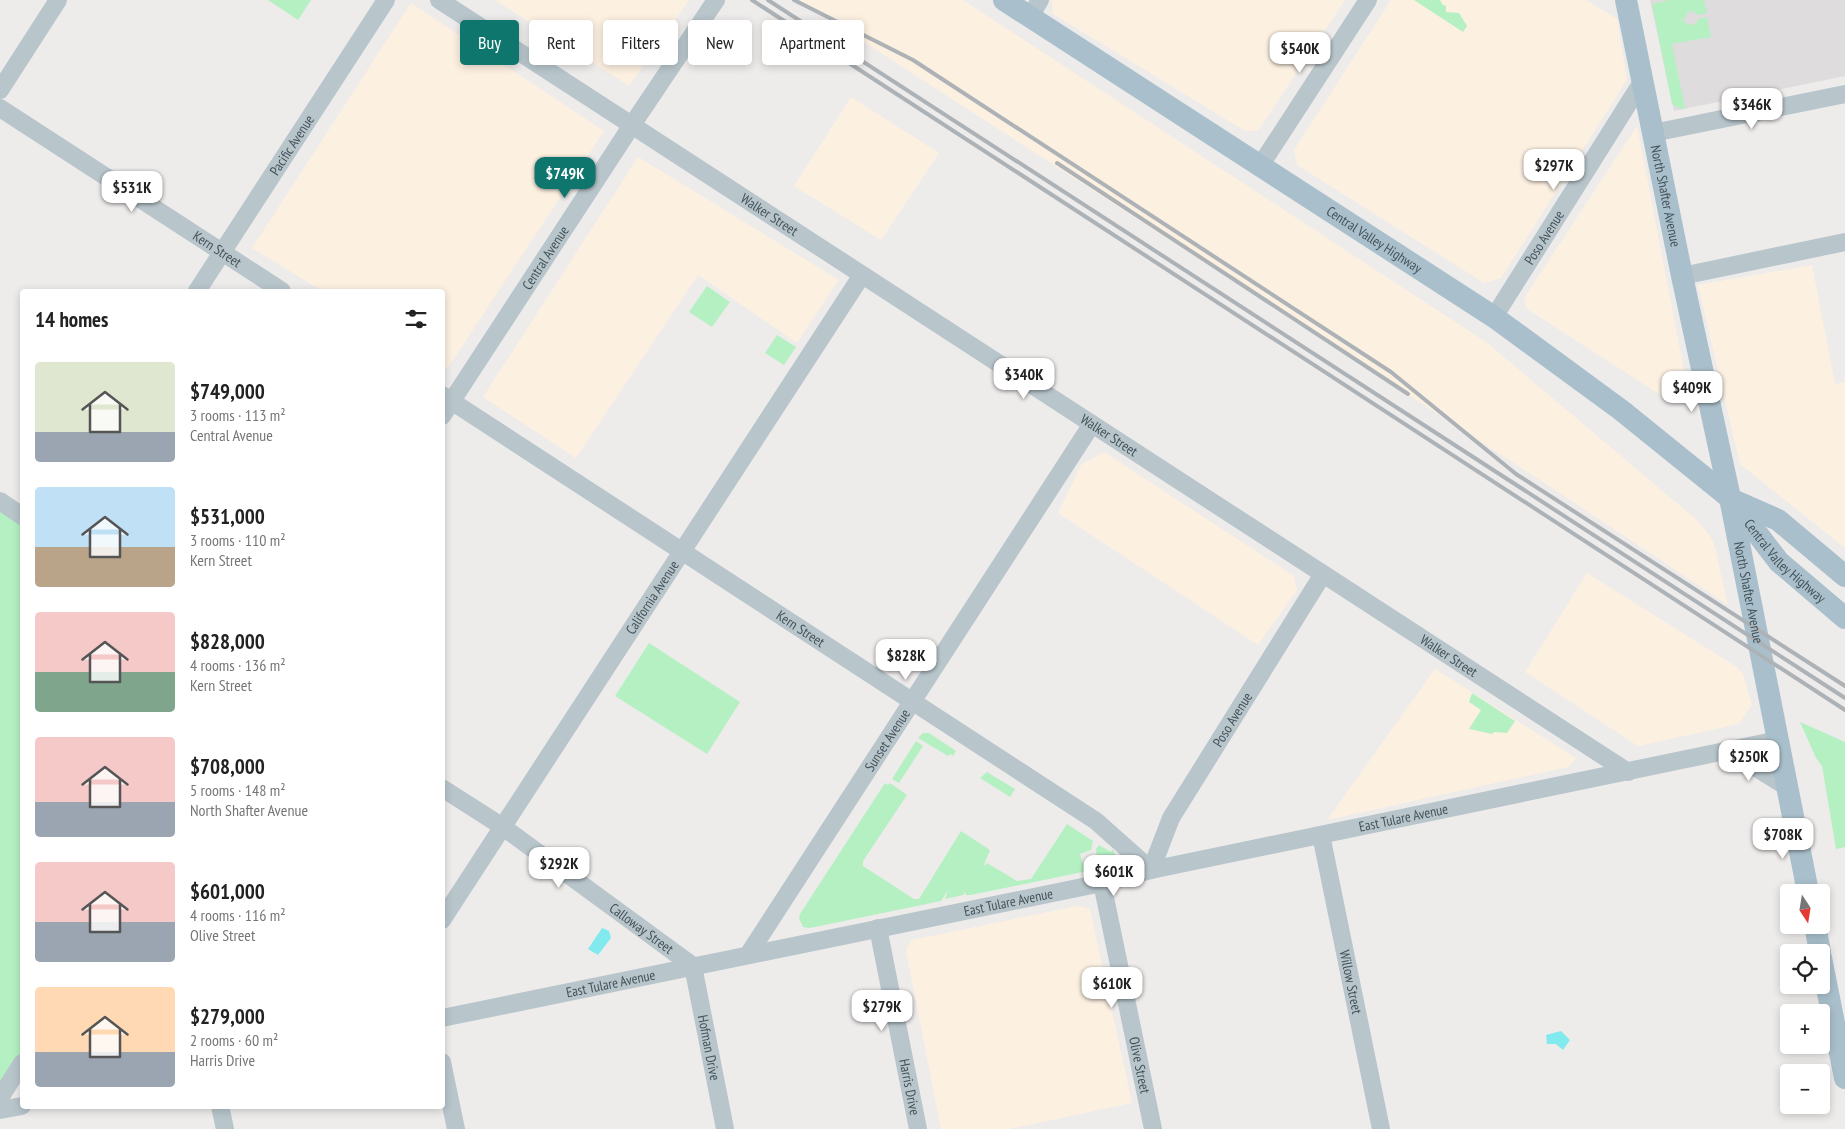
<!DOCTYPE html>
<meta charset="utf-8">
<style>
body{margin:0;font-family:"PT Sans Narrow",sans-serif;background:#f2f2f2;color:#222;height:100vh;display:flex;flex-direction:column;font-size:19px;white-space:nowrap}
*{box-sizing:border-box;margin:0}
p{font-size:16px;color:#767676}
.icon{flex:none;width:28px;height:28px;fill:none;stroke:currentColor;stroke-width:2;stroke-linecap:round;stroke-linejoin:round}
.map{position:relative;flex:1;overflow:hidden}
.side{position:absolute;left:20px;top:289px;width:425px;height:820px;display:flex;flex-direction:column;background:#fff;border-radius:5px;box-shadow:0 2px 8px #0003}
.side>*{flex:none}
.hud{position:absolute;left:460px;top:20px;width:475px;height:45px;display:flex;gap:10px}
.needle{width:32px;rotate:168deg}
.buttons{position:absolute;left:1780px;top:884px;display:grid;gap:10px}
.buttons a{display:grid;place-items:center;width:50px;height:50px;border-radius:5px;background:#fff;box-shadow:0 2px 8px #0003;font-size:25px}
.price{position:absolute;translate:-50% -42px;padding:0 11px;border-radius:10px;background:#fff;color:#222;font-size:16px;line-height:32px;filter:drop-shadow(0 1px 2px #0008)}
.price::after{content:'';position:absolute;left:50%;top:30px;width:15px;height:11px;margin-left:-8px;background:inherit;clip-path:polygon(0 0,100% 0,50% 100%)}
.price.on{background:#0f766e;color:#fff}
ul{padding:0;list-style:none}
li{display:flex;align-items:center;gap:15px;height:125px;padding:0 15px}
li span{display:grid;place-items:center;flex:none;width:140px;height:100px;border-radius:5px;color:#555}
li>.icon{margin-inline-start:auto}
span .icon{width:60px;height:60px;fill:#fffc;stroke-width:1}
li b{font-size:21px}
h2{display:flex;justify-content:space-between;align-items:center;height:60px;padding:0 15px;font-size:21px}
.pill{padding:0 18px;border-radius:5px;background:#fff;box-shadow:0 2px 8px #0003;font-size:18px;line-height:45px}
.pill.on{background:#0f766e;color:#fff}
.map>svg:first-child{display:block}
.commercial{fill:#fcf0e1}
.education{fill:#dfdcdd}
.green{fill:#b5f0c2}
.water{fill:#80eaef}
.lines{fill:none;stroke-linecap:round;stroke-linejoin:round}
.minor{stroke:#b8c6cc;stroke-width:18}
.major{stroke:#a9c0cc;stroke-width:22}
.rail{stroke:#adb2b6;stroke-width:4}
.labels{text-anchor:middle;stroke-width:5;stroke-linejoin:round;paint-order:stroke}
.street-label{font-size:14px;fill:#435259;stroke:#fff}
</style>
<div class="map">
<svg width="1845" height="1129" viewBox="0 0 1845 1129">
<rect width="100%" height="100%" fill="#eeebeb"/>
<path class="commercial" d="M495,0H689L629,86Z
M799,0H963L1486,342L1698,521L1712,539L1716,551L1728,605L1537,478Z
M1052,0H1345L1258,131H1245L1053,14Z
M1391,0H1586L1617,19L1627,80L1501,278L1484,283L1297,165L1294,150Z
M411,3L604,131L447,369L443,366L442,291H322L252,248Z
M851,97L939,153L881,240L794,186Z
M1637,126L1688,391L1686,403H1673L1527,309L1524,298Z
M638,157L839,280L797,343L698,275L576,458L483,397Z
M1812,265L1835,384L1845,382V548L1740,464L1698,285Z
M1104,452L1294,576L1297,590L1258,645L1058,513L1081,465Z
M1587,573L1737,667L1743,674L1752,705L1739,724L1638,746L1525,672Z
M1435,669L1576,758L1568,767L1327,820Z
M1078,906L1090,909L1132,1103L1010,1129H941L906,951L911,940Z"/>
<path class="education" d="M1650,0H1845V76L1674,111Z"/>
<path class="green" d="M268,0H311L298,20Z
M1414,0H1440L1443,5L1446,6V12L1459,13L1467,26L1463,32Z
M1669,0H1704L1707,13L1698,15L1693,11L1688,12L1683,21L1690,25L1696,24L1698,19L1707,17L1711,37L1672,44L1685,108L1681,109L1672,104L1652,4Z
M707,286L730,302L712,327L689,312Z
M777,335L796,347L784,365L765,353Z
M0,501L22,516V1063L0,1098Z
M649,643L740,702L707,754L615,696Z
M1472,693L1515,721L1507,733L1494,732L1492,734L1469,729L1481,710L1469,702Z
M1800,722L1845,742V847L1836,849L1822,766L1816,758Z
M923,733H929L956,751L953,756L950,754L948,756L918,738Z
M916,741L923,746L899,783L892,779Z
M987,772L1015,789L1010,797L980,778Z
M885,783L888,785L890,783L907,795L863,861V866L914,899H919L961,831L990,850L983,867L987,863L1017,881L1031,879L1067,824L1093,841L1091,850L1080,854L1083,864L1097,860L1096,849L1099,845L1111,852L1113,849L1117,860L1112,866L971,895H966L965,892L963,895L945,899L948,890L941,901L810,928L803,927L799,918L800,914Z"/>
<path class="water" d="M602,928L609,931L611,938L598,955L588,949Z
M1561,1031L1570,1040L1563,1050L1556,1044H1547L1546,1035Z"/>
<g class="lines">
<g class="minor">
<path id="s1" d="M439,0L1628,772"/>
<path d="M1030,17L1040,0"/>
<path d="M0,90L58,0"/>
<path id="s2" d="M0,108L282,291"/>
<path d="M1653,133L1845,94"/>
<path d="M1260,166L1368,0"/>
<path d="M1682,276L1845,242"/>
<path id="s3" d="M197,291L386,0"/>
<path id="s4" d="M1494,317L1642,82"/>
<path id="s5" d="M442,395L1096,821L1151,870L1171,818L1323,574"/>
<path id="s6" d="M442,416L632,125L716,0"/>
<path d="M0,501L22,516"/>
<path d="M1729,751L1787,787"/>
<path id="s7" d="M442,788L503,827L693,966L725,1129"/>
<path id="s8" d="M1321,835L1381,1129"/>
<path id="s9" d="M1102,883L1153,1129"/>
<path id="s10" d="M442,920L862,275"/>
<path id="s11" d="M878,928L918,1129"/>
<path id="s12" d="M748,955L1092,424"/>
<path id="s13" d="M442,1018L1102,883L1151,870L1778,740"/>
<path d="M442,1062L456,1129"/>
<path d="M0,1098L22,1063"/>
<path d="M220,1106L225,1129"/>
<path d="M0,1110L22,1106"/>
</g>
<g class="major">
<path id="s14" d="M1004,0L1494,317L1621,410L1730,498L1779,562L1845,618"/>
<path id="s15" d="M1626,0L1682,276L1730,498L1808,892"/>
<path d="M1733,500L1778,520L1845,576"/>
<path d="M1815,925L1820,952"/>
<path d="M1821,958L1845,1078"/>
</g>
<path class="rail" d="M752,0L1845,710
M768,0L1845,698
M794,0L913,60L1391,372L1516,474L1845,686
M1057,163L1408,394"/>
</g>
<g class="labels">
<g class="street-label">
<text dy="5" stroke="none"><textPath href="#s3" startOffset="174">Pacific Avenue</textPath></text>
<text dy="5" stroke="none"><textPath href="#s15" startOffset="200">North Shafter Avenue</textPath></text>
<text dy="5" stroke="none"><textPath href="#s1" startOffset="394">Walker Street</textPath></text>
<text dy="5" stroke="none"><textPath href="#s4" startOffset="94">Poso Avenue</textPath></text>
<text dy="5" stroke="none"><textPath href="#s14" startOffset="441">Central Valley Highway</textPath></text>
<text dy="5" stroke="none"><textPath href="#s2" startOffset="259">Kern Street</textPath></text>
<text dy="5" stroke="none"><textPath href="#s6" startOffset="189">Central Avenue</textPath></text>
<text dy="5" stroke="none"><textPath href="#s1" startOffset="799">Walker Street</textPath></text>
<text dy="5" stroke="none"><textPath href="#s14" startOffset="965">Central Valley Highway</textPath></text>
<text dy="5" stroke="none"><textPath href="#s15" startOffset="605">North Shafter Avenue</textPath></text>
<text dy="5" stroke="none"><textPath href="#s10" startOffset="385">California Avenue</textPath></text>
<text dy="5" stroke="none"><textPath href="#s5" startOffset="428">Kern Street</textPath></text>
<text dy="5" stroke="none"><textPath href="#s1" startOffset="1204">Walker Street</textPath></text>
<text dy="5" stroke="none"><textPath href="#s5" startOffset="1026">Poso Avenue</textPath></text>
<text dy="5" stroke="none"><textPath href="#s12" startOffset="256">Sunset Avenue</textPath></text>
<text dy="5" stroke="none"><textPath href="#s13" startOffset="982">East Tulare Avenue</textPath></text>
<text dy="5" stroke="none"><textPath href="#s13" startOffset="578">East Tulare Avenue</textPath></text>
<text dy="5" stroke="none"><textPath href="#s7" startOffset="244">Calloway Street</textPath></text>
<text dy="5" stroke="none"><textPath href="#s8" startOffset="150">Willow Street</textPath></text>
<text dy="5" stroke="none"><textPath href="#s13" startOffset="172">East Tulare Avenue</textPath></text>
<text dy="5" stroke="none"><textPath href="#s7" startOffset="391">Hofman Drive</textPath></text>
<text dy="5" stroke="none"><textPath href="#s9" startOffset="186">Olive Street</textPath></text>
<text dy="5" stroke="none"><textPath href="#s11" startOffset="162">Harris Drive</textPath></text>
</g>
</g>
</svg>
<div class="buttons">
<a><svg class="needle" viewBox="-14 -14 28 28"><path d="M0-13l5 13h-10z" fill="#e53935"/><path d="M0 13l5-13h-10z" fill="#767676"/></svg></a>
<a><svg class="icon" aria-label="locate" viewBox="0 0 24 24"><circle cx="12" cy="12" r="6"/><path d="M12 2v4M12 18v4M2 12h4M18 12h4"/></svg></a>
<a>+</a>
<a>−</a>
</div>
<b class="price" style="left:1300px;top:74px">$540K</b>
<b class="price" style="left:1752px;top:130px">$346K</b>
<b class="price" style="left:1554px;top:191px">$297K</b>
<b class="price on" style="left:565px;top:199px">$749K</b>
<b class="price" style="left:132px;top:213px">$531K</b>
<b class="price" style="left:1024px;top:400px">$340K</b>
<b class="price" style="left:1692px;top:413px">$409K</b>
<b class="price" style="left:906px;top:681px">$828K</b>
<b class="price" style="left:1749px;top:782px">$250K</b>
<b class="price" style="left:1783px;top:860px">$708K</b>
<b class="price" style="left:559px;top:889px">$292K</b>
<b class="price" style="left:1114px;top:897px">$601K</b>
<b class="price" style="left:1112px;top:1009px">$610K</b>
<b class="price" style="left:882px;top:1032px">$279K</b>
<div class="hud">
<a class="pill on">Buy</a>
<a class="pill">Rent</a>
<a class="pill">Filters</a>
<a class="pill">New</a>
<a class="pill">Apartment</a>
</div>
<section class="side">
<h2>14 homes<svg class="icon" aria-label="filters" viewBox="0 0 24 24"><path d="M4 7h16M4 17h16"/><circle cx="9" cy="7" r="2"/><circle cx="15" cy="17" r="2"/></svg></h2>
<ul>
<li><span style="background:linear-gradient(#dfe7d0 70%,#9aa5b1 0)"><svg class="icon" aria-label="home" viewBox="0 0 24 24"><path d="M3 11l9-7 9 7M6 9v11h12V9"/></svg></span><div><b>$749,000</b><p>3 rooms · 113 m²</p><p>Central Avenue</p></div></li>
<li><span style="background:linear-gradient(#bfe0f5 60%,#b9a48a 0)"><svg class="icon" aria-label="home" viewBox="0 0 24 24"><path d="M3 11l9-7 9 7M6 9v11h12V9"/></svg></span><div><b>$531,000</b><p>3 rooms · 110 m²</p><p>Kern Street</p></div></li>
<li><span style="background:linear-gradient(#f6c9c9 60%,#7fa58c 0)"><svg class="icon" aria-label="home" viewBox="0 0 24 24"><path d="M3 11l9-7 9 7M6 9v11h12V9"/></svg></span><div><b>$828,000</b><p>4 rooms · 136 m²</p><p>Kern Street</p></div></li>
<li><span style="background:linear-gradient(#f6c9c9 65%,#9aa5b1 0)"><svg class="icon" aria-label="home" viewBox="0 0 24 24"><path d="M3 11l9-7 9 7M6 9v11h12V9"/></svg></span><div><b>$708,000</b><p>5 rooms · 148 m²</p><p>North Shafter Avenue</p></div></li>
<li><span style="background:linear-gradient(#f6c9c9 60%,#9aa5b1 0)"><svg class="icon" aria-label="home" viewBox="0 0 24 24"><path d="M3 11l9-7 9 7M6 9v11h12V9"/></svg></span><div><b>$601,000</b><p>4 rooms · 116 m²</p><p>Olive Street</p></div></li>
<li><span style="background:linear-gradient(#ffd9b3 65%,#9aa5b1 0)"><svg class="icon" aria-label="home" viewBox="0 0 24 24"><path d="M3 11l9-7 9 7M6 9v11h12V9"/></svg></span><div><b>$279,000</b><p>2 rooms · 60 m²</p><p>Harris Drive</p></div></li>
</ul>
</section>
</div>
